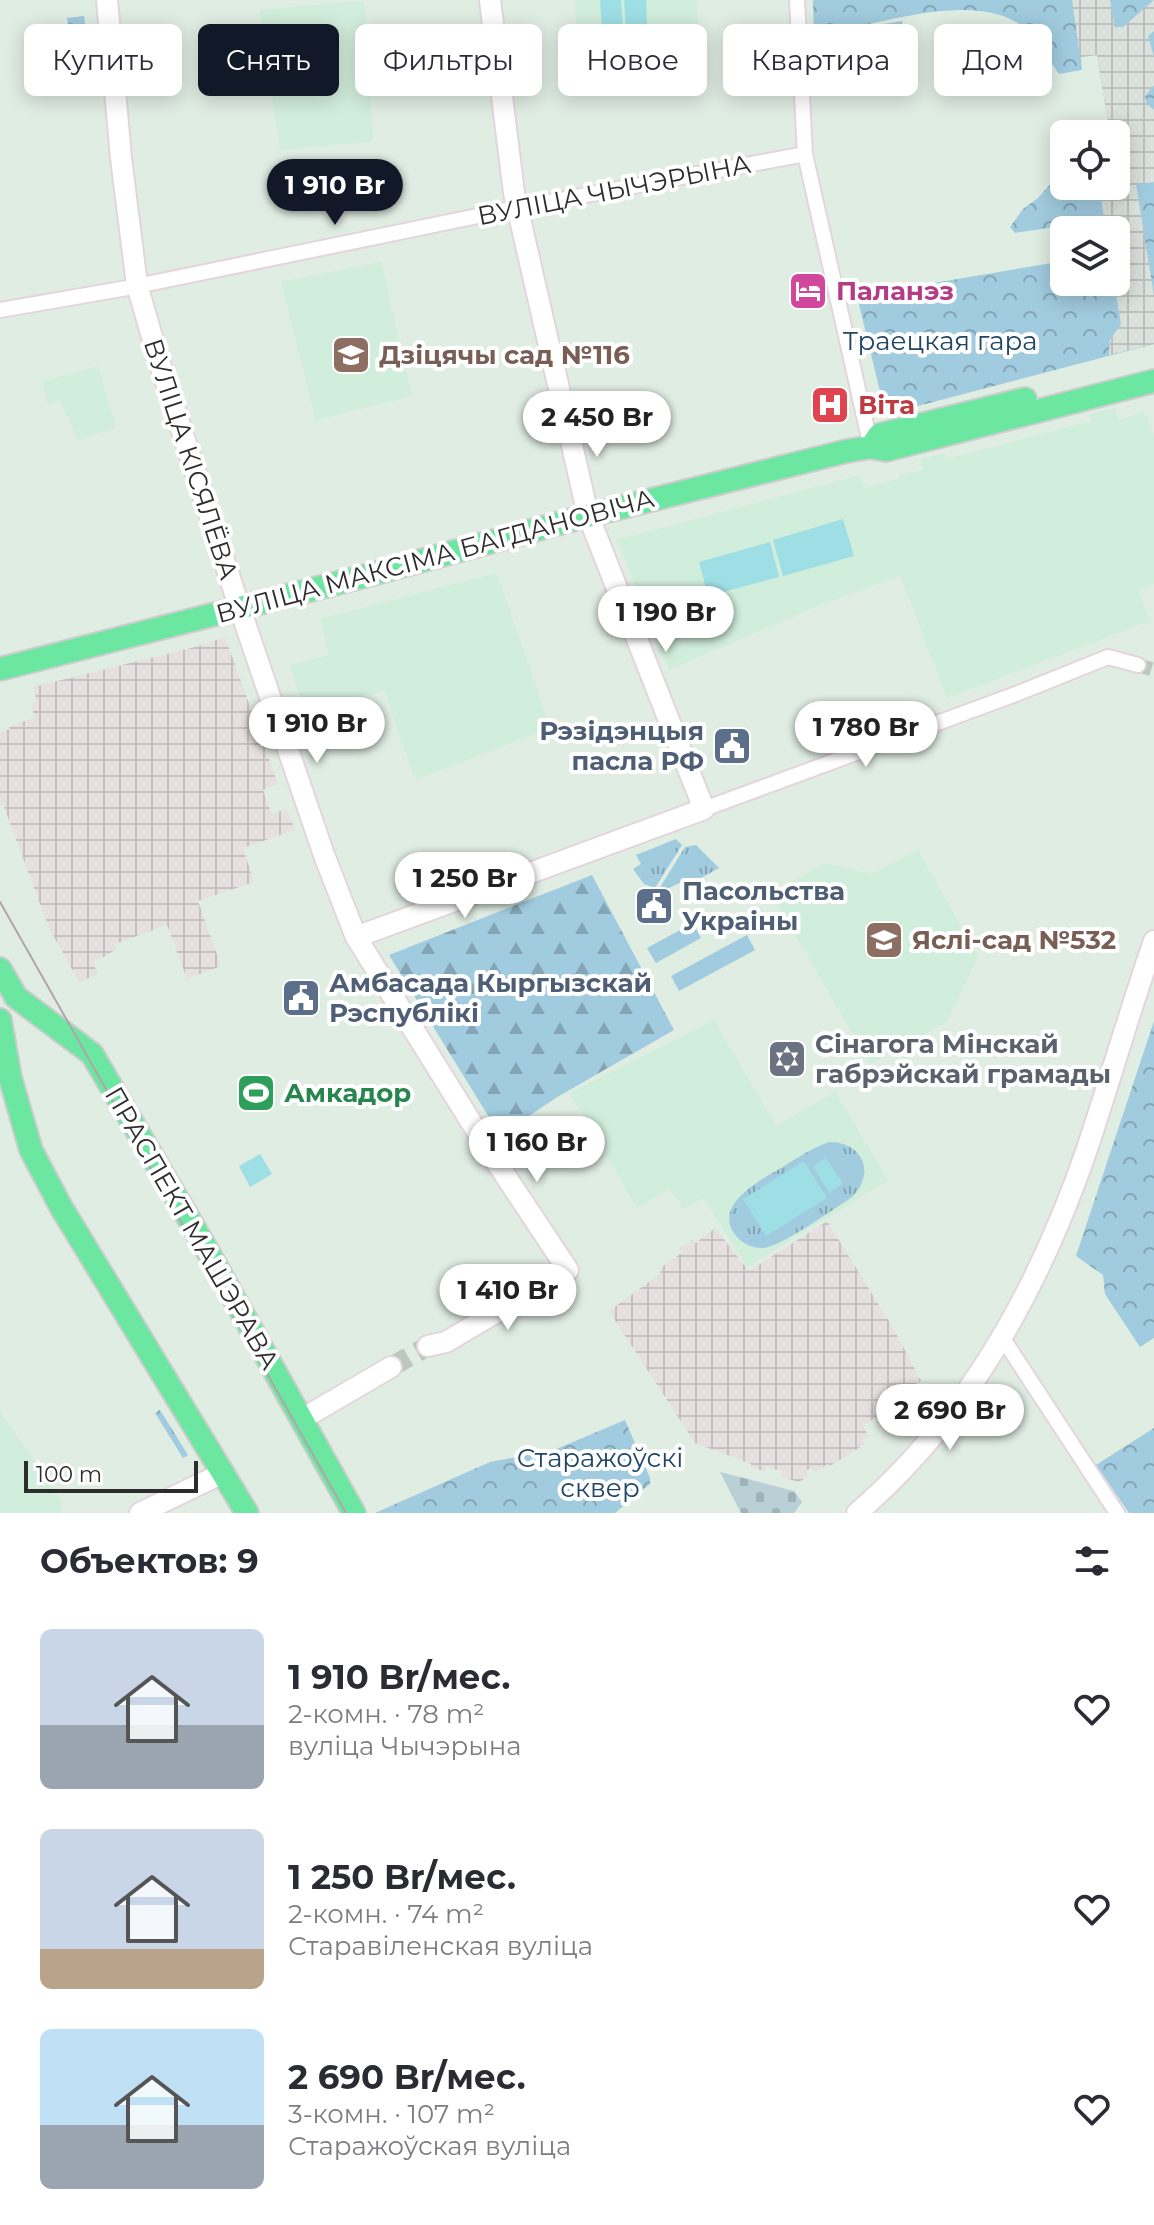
<!DOCTYPE html>
<html lang="ru">
<meta charset="utf-8">
<style>
body{margin:0;font-family:Montserrat,sans-serif;background:#f7f7f7;color:#2b2b33;height:100vh;display:flex;flex-direction:column;font-size:30px;white-space:nowrap}
*{box-sizing:border-box;margin:0}
p{font-size:26px;color:#7c7c81}
.icon{flex:none;width:44px;height:44px;fill:none;stroke:currentColor;stroke-width:2;stroke-linecap:round;stroke-linejoin:round}
.map{position:relative;height:1513px;overflow:hidden}
.panel{display:flex;flex-direction:column;background:#fff;flex:1}
.panel>*{flex:none}
.guide{position:absolute;left:24px;top:24px;width:1106px;height:72px;display:flex;gap:16px}
.tools{position:absolute;left:1050px;top:120px;display:grid;gap:16px}
.tools a{display:grid;place-items:center;width:80px;height:80px;border-radius:12px;background:#fff;box-shadow:0 4px 20px #0003;font-size:40px}
.scale{position:absolute;left:24px;bottom:20px;width:174px;box-sizing:border-box;padding-left:8px;border:4px solid #2d2d2d;border-top:0;font-size:22px;line-height:28px;white-space:nowrap;color:#2d2d2d;-webkit-text-stroke:6px #fff;paint-order:stroke}
.price{position:absolute;translate:-50% -68px;padding:0 18px;border-radius:28px;background:#fff;color:#222;font-size:26px;line-height:52px;filter:drop-shadow(0 2px 4px #0008)}
.price::after{content:'';position:absolute;left:50%;top:48px;width:24px;height:18px;margin-left:-12px;background:inherit;clip-path:polygon(0 0,100% 0,50% 100%)}
.price.on{background:#111827;color:#fff}
ul{padding:0;list-style:none}
li{display:flex;align-items:center;gap:24px;height:200px;padding:0 40px}
li span{display:grid;place-items:center;flex:none;width:224px;height:160px;border-radius:12px;color:#555}
li>.icon{margin-inline-start:auto}
span .icon{width:96px;height:96px;fill:#fffc;stroke-width:1}
li b{font-size:34px}
h2{display:flex;justify-content:space-between;align-items:center;height:96px;padding:0 40px;font-size:34px}
.tag{padding:0 28px;border-radius:12px;background:#fff;box-shadow:0 4px 20px #0003;font-size:28px;line-height:72px}
.tag.on{background:#111827;color:#fff}
.map>svg:first-child{display:block}
.industrial{fill:url(#industrial-grid)}
.education{fill:#d1eddb}
.grass{fill:url(#grass-tufts)}
.forest{fill:url(#forest-firs)}
.cemetery{fill:url(#cemetery-stones)}
.park{fill:url(#park-crowns)}
.garden{fill:#a1cbdf}
.pitch{fill:#9edfe5}
.plaza{fill:url(#plaza-grid)}
.lines{fill:none;stroke-linecap:round;stroke-linejoin:round}
.street-tunnel{stroke:#bcc7bf;stroke-width:14;stroke-dasharray:14 7;stroke-linecap:butt}
.secondary-tunnel{stroke:#bcc7bf;stroke-width:20;stroke-dasharray:20 10;stroke-linecap:butt}
.street-casing{stroke:#e4d5dd;stroke-width:18}
.secondary-casing{stroke:#e4d5dd;stroke-width:24}
.primary-casing{stroke:#cdcdcd;stroke-width:26}
.street{stroke:#fff;stroke-width:14}
.secondary{stroke:#fff;stroke-width:20}
.primary{stroke:#6be7a1;stroke-width:22}
.tram{stroke:#b5a3ac;stroke-width:2}
.labels{text-anchor:middle;stroke-width:8;stroke-linejoin:round;paint-order:stroke}
.street-label{font-size:26px;fill:#2d2d2d;stroke:#fff}
.hotel-label{font-size:26px;font-weight:bold;fill:#b23c85;stroke:#fff;text-anchor:start}
.park-label{font-size:26px;fill:#204666;stroke:#fff}
.education-label{font-size:26px;font-weight:bold;fill:#785e54;stroke:#fff;text-anchor:start}
.health-label{font-size:26px;font-weight:bold;fill:#be3a42;stroke:#fff;text-anchor:start}
.service-label{font-size:26px;font-weight:bold;fill:#4e5e75;stroke:#fff;text-anchor:start}
.worship-label{font-size:26px;font-weight:bold;fill:#5b616d;stroke:#fff;text-anchor:start}
.leisure-label{font-size:26px;font-weight:bold;fill:#27864d;stroke:#fff;text-anchor:start}
</style>
<div class="map">
<svg width="1154" height="1513" viewBox="0 0 1154 1513">
<defs>
<pattern id="industrial-grid" width="8" height="8" patternUnits="userSpaceOnUse" patternTransform="scale(2)"><rect width="8" height="8" fill="#e6e0e0"/><path d="M0 4h8M4 0v8" fill="none" stroke="#c6c0c0"/></pattern>
<pattern id="grass-tufts" width="24" height="20" patternUnits="userSpaceOnUse" patternTransform="scale(2)"><rect width="24" height="20" fill="#a1cbdf"/><path d="M3 7l-1-3M5 7V3M7 7l1-3M15 17l-1-3M17 17v-4M19 17l1-3" fill="none" stroke="#84a5b5"/></pattern>
<pattern id="forest-firs" width="22" height="20" patternUnits="userSpaceOnUse" patternTransform="scale(2)"><rect width="22" height="20" fill="#a1cbdf"/><path d="M5 1l3.5 6h-7zM16 11l3.5 6h-7z" fill="#84a5b5"/></pattern>
<pattern id="cemetery-stones" width="16" height="16" patternUnits="userSpaceOnUse" patternTransform="scale(2)"><rect width="16" height="16" fill="#b9d0d6"/><path d="M2 7V4a2 2 0 0 1 4 0v3zM10 15v-3a2 2 0 0 1 4 0v3z" fill="#9fb3b8"/></pattern>
<pattern id="park-crowns" width="20" height="18" patternUnits="userSpaceOnUse" patternTransform="scale(2)"><rect width="20" height="18" fill="#a1cbdf"/><path d="M2 6a3 3 0 1 1 6 0M12 15a3 3 0 1 1 6 0" fill="none" stroke="#84a5b5"/></pattern>
<pattern id="plaza-grid" width="8" height="8" patternUnits="userSpaceOnUse" patternTransform="scale(2)"><rect width="8" height="8" fill="#dbe1dc"/><path d="M0 4h8M4 0v8" fill="none" stroke="#bcc1bd"/></pattern>
</defs>
<rect width="100%" height="100%" fill="#e0ede3"/>
<path class="industrial" d="M225,637L278,784L263,790L267,802L272,814L287,809L295,830L243,848L254,882L198,901L221,966L187,979L167,925L115,944L117,949L93,963L98,974L79,982L49,928L3,804L0,806V732L10,729L9,726L35,718L31,704L37,702L33,687L195,647Z
M827,1221L895,1331L921,1381L899,1393L904,1401L863,1425L868,1436L862,1440L865,1444L830,1466L828,1464L815,1472L811,1468L807,1470V1477L799,1482L781,1477L782,1471L766,1467L764,1471L751,1467V1464L695,1443L609,1311L660,1274L662,1267L683,1252L680,1248L692,1240L696,1243L715,1228L749,1271Z"/>
<path class="education" d="M575,0H697L699,51L578,57Z
M347,2H364L373,141L280,150L260,10Z
M381,262L412,396L316,420L281,282Z
M98,366L116,428L78,440L60,401L48,404L42,382Z
M1115,408L1118,420L1145,412L1154,436V584L1138,590L1150,621L947,698L900,576L823,604L669,670L617,540L861,475L864,488L899,479V475L923,470L920,459L944,454L946,459L1092,421L1090,414Z
M497,573L550,728L415,780L384,690L306,716L290,665L329,655L320,619Z
M918,850L978,957L947,1022L870,1064L771,893L825,863L871,874Z
M714,1020L776,1126L835,1092L888,1180L747,1267L704,1198L684,1209L669,1189L637,1208L570,1093Z
M0,1411L62,1502L61,1513H0Z"/>
<path class="grass" d="M902,21L903,26L898,33L879,36L877,25Z
M872,26L874,37L848,42L846,38L842,37L840,32Z
M873,52L875,62L846,66L845,61L850,55Z
M676,839L682,845L655,888L644,884L633,869L641,864L636,855Z
M696,845L719,868L687,886L684,881L669,888L659,889L685,847Z
M829,1142C863,1142 876,1173 852,1197C832,1210 789,1241 768,1247C758,1250 747,1246 739,1239C708,1208 758,1181 781,1168C797,1158 812,1148 829,1142Z
M160,1410L188,1455L183,1458L155,1413Z"/>
<path class="forest" d="M592,875L674,1030L559,1096L500,1135L389,955Z"/>
<path class="cemetery" d="M720,1472L794,1491L802,1502L794,1513H741Z"/>
<path class="park" d="M813,0H1154V344L891,413L884,408L857,296L1064,261V282H1116V230H1106L1104,220L1015,233L1010,227L1023,209L1038,198L1056,178L1064,153V186H1116V134H1110L1097,55L1081,57L1082,70L1059,74L1048,58V43C1033,34 1017,20 1000,15C952,0 884,22 835,31L836,41L814,45Z
M84,16L87,36L70,38L67,18Z
M1154,1021V1338L1140,1347L1105,1294L1103,1275L1076,1256Z
M625,1420L650,1478V1484L615,1513H375L490,1462L554,1450Z
M1154,1428V1513H1129L1096,1465Z"/>
<path class="garden" d="M693,923L701,938L656,963L647,948Z
M747,935L755,950L679,991L671,976Z"/>
<path class="pitch" d="M600,0H621L624,44L603,46Z
M624,0H646L648,43L627,44Z
M843,519L854,556L783,576L773,540Z
M770,542L779,577L708,596L699,562Z
M260,1154L272,1174L250,1187L239,1166Z
M826,1158L843,1184L829,1193L813,1166Z
M804,1161L827,1198L766,1236L743,1199Z"/>
<path class="plaza" d="M1072,0H1110L1115,27H1123L1154,0V31L1148,36L1154,57V85L1145,96L1147,104L1154,110V182L1136,184L1154,296V344L1109,355L1110,340L1121,324L1114,282L1116,230H1106L1099,186H1116V134H1110L1097,55L1080,57Z"/>
<g class="lines">
<path class="street-tunnel" d="M1138,665L1154,670"/>
<path class="secondary-tunnel" d="M391,1367L428,1346"/>
<g class="street-casing">
<path id="street" d="M797,0L805,154L871,447
M0,310L127,288L517,208L805,154
M704,809L1016,694L1108,657L1138,665
M1002,1337L1117,1513"/>
</g>
<g class="secondary-casing">
<path id="secondary" d="M107,0L121,158L137,285L160,364L237,600L324,855L356,937L489,1151L568,1270L446,1342L428,1346
M356,937L704,809L588,515L514,193L490,0
M302,1419L391,1367
M140,1513L223,1473
M857,1513C969,1417 1040,1286 1087,1149C1110,1080 1130,1010 1154,941"/>
</g>
<g class="primary-casing">
<path id="primary" d="M871,447L879,435L1025,399
M0,669L365,576L575,519L847,451L871,447L886,450L1154,381
M0,969L16,997L92,1054L203,1243L354,1513
M0,1020L10,1077L31,1150L61,1207L247,1513"/>
</g>
<use href="#street" class="street"/>
<use href="#secondary" class="secondary"/>
<use href="#primary" class="primary"/>
<path class="tram" d="M0,902L346,1513"/>
</g>
<defs>
<g id="hotel-square" transform="scale(2)"><rect x="-9" y="-9" width="18" height="18" rx="4" fill="#d1479c" stroke="#fff"/><path d="M-6-4.5h1.5V1H6V5H4.5V3h-9V5H-6ZM-4 0a1.8 1.8 0 1 1 3.6 0ZM.5 0V-2.5h3Q6-2.5 6 0Z" fill="#fff"/></g>
<g id="school-square" transform="scale(2)"><rect x="-9" y="-9" width="18" height="18" rx="4" fill="#8d6e63" stroke="#fff"/><path d="M0-5L7-2L0 1L-7-2ZM-4 1L0 2.5L4 1V4Q0 6-4 4Z" fill="#fff"/></g>
<g id="hospital-square" transform="scale(2)"><rect x="-9" y="-9" width="18" height="18" rx="4" fill="#e0444e" stroke="#fff"/><path d="M-5-5h3v3.5h4V-5h3V5h-3V1.5h-4V5h-3Z" fill="#fff"/></g>
<g id="civic-square" transform="scale(2)"><rect x="-9" y="-9" width="18" height="18" rx="4" fill="#5c6f8a" stroke="#fff"/><path d="M-.6-6.5H3V-4.5H.6V-3L4-1V1h2V6H-6V1h2V-1L-.6-3ZM-1.2 2.5V6h2.4V2.5Z" fill="#fff"/></g>
<g id="synagogue-square" transform="scale(2)"><rect x="-9" y="-9" width="18" height="18" rx="4" fill="#6b7280" stroke="#fff"/><path d="M0-6.5L5.6 3.2H-5.6ZM0 6.5L5.6-3.2H-5.6Z" fill="#fff"/></g>
<g id="stadium-square" transform="scale(2)"><rect x="-9" y="-9" width="18" height="18" rx="4" fill="#2e9e5b" stroke="#fff"/><path d="M0-5a6.5 5 0 1 0 0 10a6.5 5 0 1 0 0-10ZM-3.5-1.8h7v3.6h-7Z" fill="#fff"/></g>
</defs>
<g fill-rule="evenodd">
<use href="#hotel-square" x="808" y="291"/>
<use href="#school-square" x="351" y="355"/>
<use href="#hospital-square" x="830" y="405"/>
<use href="#civic-square" x="732" y="746"/>
<use href="#civic-square" x="654" y="906"/>
<use href="#school-square" x="884" y="940"/>
<use href="#civic-square" x="301" y="998"/>
<use href="#synagogue-square" x="787" y="1059"/>
<use href="#stadium-square" x="256" y="1093"/>
</g>
<g class="labels">
<g class="street-label">
<text transform="translate(614 190) rotate(-11)" y="9">ВУЛІЦА ЧЫЧЭРЫНА</text>
<text transform="translate(191 459) rotate(72)" y="9">ВУЛІЦА КІСЯЛЁВА</text>
<text transform="translate(435 556) rotate(-15)" y="9">ВУЛІЦА МАКСІМА БАГДАНОВІЧА</text>
<text transform="translate(192 1228) rotate(60)" y="9">ПРАСПЕКТ МАШЭРАВА</text>
</g>
<g class="hotel-label">
<text x="836" y="300">Паланэз</text>
</g>
<g class="park-label">
<text x="940" y="350">Траецкая гара</text>
<text x="600" y="1467">Старажоўскі<tspan x="600" dy="30">сквер</tspan></text>
</g>
<g class="education-label">
<text x="379" y="364">Дзіцячы сад №116</text>
<text x="912" y="949">Яслі-сад №532</text>
</g>
<g class="health-label">
<text x="858" y="414">Віта</text>
</g>
<g class="service-label">
<text x="704" y="740" text-anchor="end">Рэзідэнцыя<tspan x="704" dy="30">пасла РФ</tspan></text>
<text x="682" y="900">Пасольства<tspan x="682" dy="30">Украіны</tspan></text>
<text x="329" y="992">Амбасада Кыргызскай<tspan x="329" dy="30">Рэспублікі</tspan></text>
</g>
<g class="worship-label">
<text x="815" y="1053">Сінагога Мінскай<tspan x="815" dy="30">габрэйскай грамады</tspan></text>
</g>
<g class="leisure-label">
<text x="284" y="1102">Амкадор</text>
</g>
</g>
</svg>
<div class="tools">
<a><svg class="icon" aria-label="locate" viewBox="0 0 24 24"><circle cx="12" cy="12" r="6"/><path d="M12 2v4M12 18v4M2 12h4M18 12h4"/></svg></a>
<a><svg class="icon" aria-label="layers" viewBox="0 0 24 24"><path d="M12 4l9 5-9 5-9-5zM3 14l9 5 9-5"/></svg></a>
</div>
<div class="scale">100 m</div>
<b class="price on" style="left:335px;top:227px">1 910 Br</b>
<b class="price" style="left:597px;top:459px">2 450 Br</b>
<b class="price" style="left:666px;top:654px">1 190 Br</b>
<b class="price" style="left:317px;top:765px">1 910 Br</b>
<b class="price" style="left:866px;top:769px">1 780 Br</b>
<b class="price" style="left:465px;top:920px">1 250 Br</b>
<b class="price" style="left:537px;top:1184px">1 160 Br</b>
<b class="price" style="left:508px;top:1332px">1 410 Br</b>
<b class="price" style="left:950px;top:1452px">2 690 Br</b>
<div class="guide">
<a class="tag">Купить</a>
<a class="tag on">Снять</a>
<a class="tag">Фильтры</a>
<a class="tag">Новое</a>
<a class="tag">Квартира</a>
<a class="tag">Дом</a>
</div>
</div>
<section class="panel">
<h2>Объектов: 9<svg class="icon" aria-label="filters" viewBox="0 0 24 24"><path d="M4 7h16M4 17h16"/><circle cx="9" cy="7" r="2"/><circle cx="15" cy="17" r="2"/></svg></h2>
<ul>
<li><span style="background:linear-gradient(#c9d6e8 60%,#9aa5b1 0)"><svg class="icon" aria-label="home" viewBox="0 0 24 24"><path d="M3 11l9-7 9 7M6 9v11h12V9"/></svg></span><div><b>1 910 Br/мес.</b><p>2-комн. · 78 m²</p><p>вуліца Чычэрына</p></div><svg class="icon" aria-label="heart" viewBox="0 0 24 24"><path d="M12 20l-8-8c-3-5 5-10 8-4 3-6 11-1 8 4z"/></svg></li>
<li><span style="background:linear-gradient(#c9d6e8 75%,#b9a48a 0)"><svg class="icon" aria-label="home" viewBox="0 0 24 24"><path d="M3 11l9-7 9 7M6 9v11h12V9"/></svg></span><div><b>1 250 Br/мес.</b><p>2-комн. · 74 m²</p><p>Старавіленская вуліца</p></div><svg class="icon" aria-label="heart" viewBox="0 0 24 24"><path d="M12 20l-8-8c-3-5 5-10 8-4 3-6 11-1 8 4z"/></svg></li>
<li><span style="background:linear-gradient(#bfe0f5 60%,#9aa5b1 0)"><svg class="icon" aria-label="home" viewBox="0 0 24 24"><path d="M3 11l9-7 9 7M6 9v11h12V9"/></svg></span><div><b>2 690 Br/мес.</b><p>3-комн. · 107 m²</p><p>Старажоўская вуліца</p></div><svg class="icon" aria-label="heart" viewBox="0 0 24 24"><path d="M12 20l-8-8c-3-5 5-10 8-4 3-6 11-1 8 4z"/></svg></li>
</ul>
</section>
